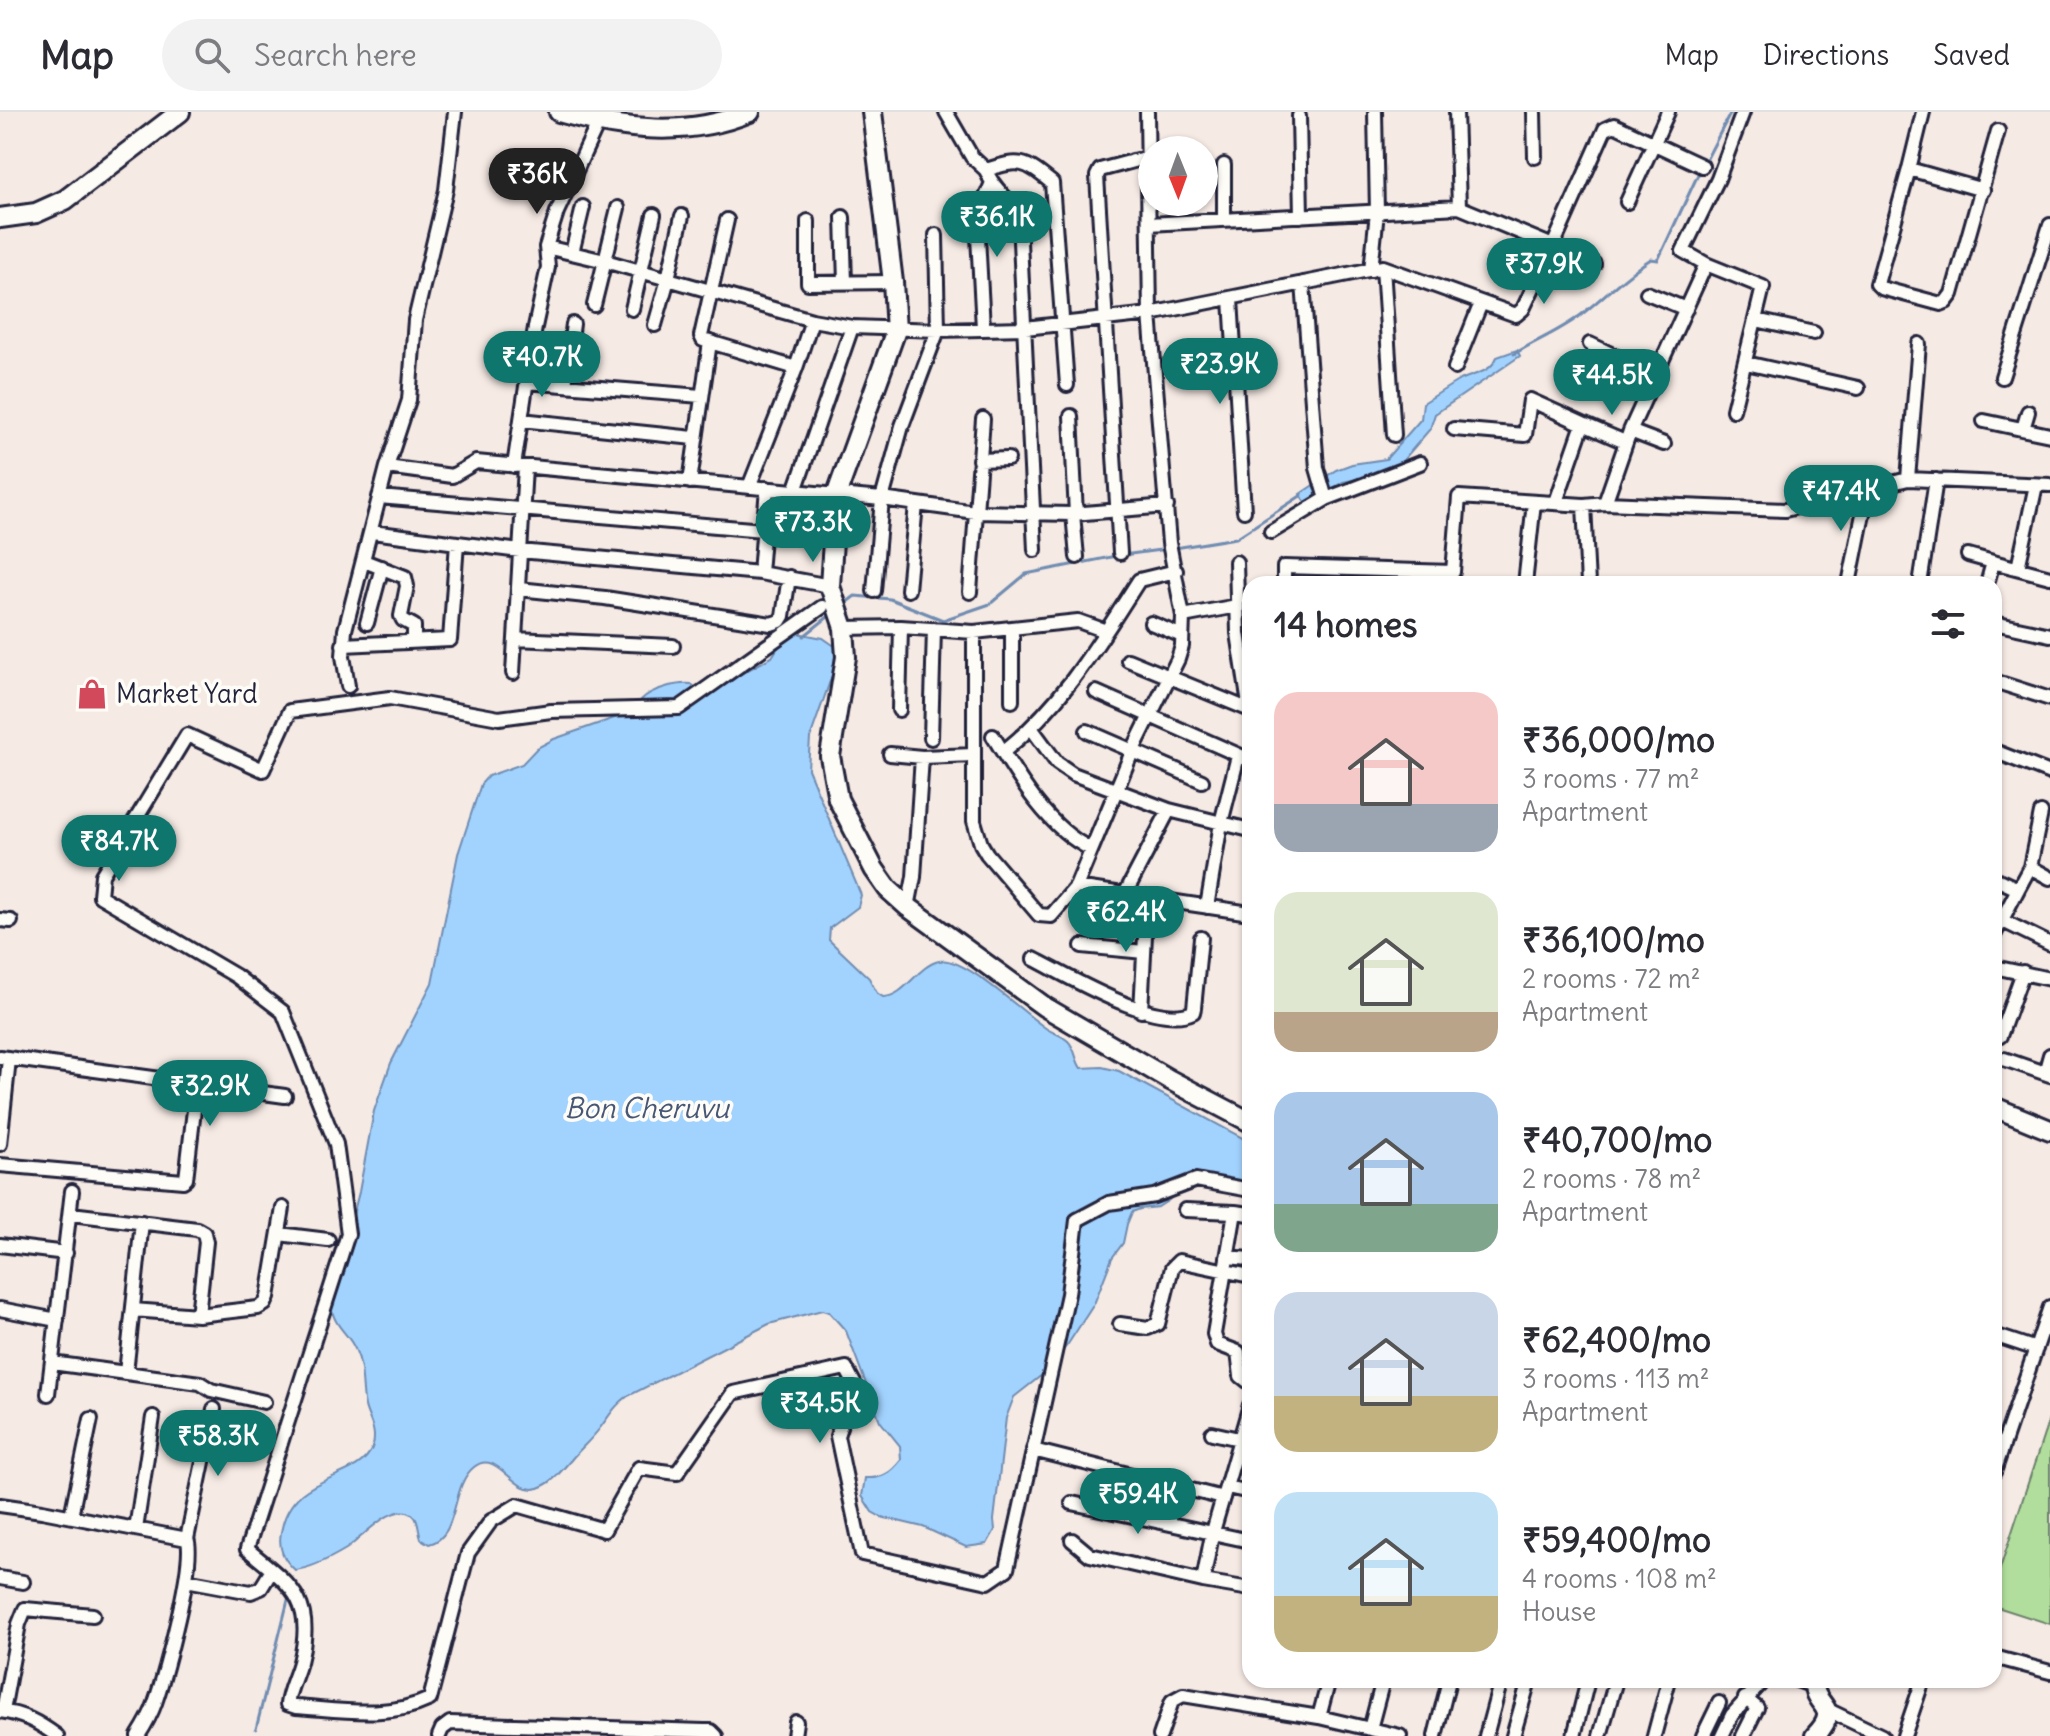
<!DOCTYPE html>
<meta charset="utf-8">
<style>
body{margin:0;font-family:Delius,sans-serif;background:#f2f2f3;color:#2b2b33;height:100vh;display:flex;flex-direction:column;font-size:30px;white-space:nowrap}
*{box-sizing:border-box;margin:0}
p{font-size:26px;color:#7c7c81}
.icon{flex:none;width:44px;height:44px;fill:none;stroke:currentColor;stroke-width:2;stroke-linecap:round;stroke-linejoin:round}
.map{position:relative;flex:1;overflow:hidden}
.sheet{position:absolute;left:1242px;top:464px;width:760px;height:1112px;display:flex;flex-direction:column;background:#fff;border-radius:24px;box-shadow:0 2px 6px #0004}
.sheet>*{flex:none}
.needle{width:52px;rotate:179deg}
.buttons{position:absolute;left:1138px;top:24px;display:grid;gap:16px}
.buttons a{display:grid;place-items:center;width:80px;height:80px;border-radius:50%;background:#fff;box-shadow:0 2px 6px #0004;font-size:40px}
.price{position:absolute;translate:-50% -68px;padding:0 18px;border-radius:28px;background:#0f766e;color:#fff;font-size:26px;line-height:52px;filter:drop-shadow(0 2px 4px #0008)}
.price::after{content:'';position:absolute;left:50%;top:48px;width:24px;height:18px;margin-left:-12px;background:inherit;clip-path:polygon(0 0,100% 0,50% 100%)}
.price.selected{background:#222;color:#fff}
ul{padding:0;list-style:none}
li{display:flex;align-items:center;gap:24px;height:200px;padding:0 32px}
li span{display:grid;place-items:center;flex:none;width:224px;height:160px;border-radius:24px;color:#555}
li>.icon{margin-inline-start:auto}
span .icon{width:96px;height:96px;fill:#fffc;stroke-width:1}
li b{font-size:34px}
h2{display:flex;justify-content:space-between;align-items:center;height:96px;padding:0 32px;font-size:34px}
header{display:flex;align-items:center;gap:48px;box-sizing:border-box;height:112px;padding:0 40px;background:#fff;border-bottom:2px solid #e1e1e2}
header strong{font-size:38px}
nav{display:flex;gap:44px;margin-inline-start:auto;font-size:28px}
.search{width:560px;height:72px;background:#f2f2f3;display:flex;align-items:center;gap:20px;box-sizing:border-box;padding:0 28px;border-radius:44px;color:#7c7c81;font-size:30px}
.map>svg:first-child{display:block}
.green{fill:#b1de9c;stroke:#6a806c;stroke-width:2}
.water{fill:#a2d3ff;stroke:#6f8cb1;stroke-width:2}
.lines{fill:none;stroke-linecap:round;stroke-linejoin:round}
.stream{stroke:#6f8cb1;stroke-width:3}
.street-casing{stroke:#22223b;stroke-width:18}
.secondary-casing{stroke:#22223b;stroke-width:24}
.street{stroke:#fdfcf7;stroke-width:12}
.secondary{stroke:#fdfcf7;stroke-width:18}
.labels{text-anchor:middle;stroke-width:7;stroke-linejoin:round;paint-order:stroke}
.poi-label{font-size:26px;fill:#22223b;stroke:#fdfcf7;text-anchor:start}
.water-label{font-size:28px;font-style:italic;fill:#485776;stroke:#fdfcf7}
</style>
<header>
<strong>Map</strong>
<div class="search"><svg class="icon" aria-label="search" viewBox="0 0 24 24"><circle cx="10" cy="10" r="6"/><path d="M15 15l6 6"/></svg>Search here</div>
<nav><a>Map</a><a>Directions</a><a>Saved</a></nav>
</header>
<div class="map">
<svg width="2050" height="1624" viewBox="0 0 2050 1624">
<rect width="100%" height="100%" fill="#f6eae4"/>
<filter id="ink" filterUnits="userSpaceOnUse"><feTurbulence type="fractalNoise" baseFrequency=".0125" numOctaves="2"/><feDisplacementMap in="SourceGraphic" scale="16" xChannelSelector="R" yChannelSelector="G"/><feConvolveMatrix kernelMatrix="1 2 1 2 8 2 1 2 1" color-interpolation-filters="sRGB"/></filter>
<g filter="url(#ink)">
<path class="green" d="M2050,1304V1512L1994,1494V1475Z"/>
<path class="water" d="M1517,238L1520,244L1435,302L1430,317L1393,360L1343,370L1307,393L1300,382L1336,358L1352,352L1386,347L1421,307L1423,291C1435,284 1446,276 1458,269C1474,261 1490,262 1497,245Z
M797,521L823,526L836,535L835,555L810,626L808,657L861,783L858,795L830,816L829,828L869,866L877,881L883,885C905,885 917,854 939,849C963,842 1025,903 1047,917C1053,921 1062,923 1068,929C1076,937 1075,948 1081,956L1102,955L1119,959L1250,1030V1069L1197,1067L1184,1072L1169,1088L1158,1095L1140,1097L1132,1100L1127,1112L1123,1131L1112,1146L1094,1192L1068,1232L1047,1259L1014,1285L1006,1306L994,1408L995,1418L987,1432L966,1435L923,1415L881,1405L872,1400L862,1384L865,1366C882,1367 891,1361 901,1348L900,1334L880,1309L846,1219L829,1200L822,1198L769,1212L628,1284C615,1293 610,1303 600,1316C591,1328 580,1337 571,1348C561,1359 553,1371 538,1376C513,1384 498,1336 474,1355C450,1374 460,1425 429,1432L421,1427C418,1419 419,1409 414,1404C395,1386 361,1427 346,1437C331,1446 312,1456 295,1458C283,1447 278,1436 281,1420C292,1358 357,1372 372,1336C374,1332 374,1328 374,1324C374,1313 367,1304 365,1294C361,1276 364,1256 356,1239C348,1219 335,1218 330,1191L359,1080L374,999L391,951L432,871L458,742L481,672L488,664L522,652L537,636L554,627L626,602C634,597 635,594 641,588C651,577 676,571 691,572L702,580H715L733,566L772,545L784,526Z"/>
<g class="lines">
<path class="stream" d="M1705,50L1731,0
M1514,242C1537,228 1560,219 1581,203C1605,184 1625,163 1651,147L1658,148L1701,56
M1175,436L1236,426L1302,383
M1123,443L1168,437
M842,494L855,484L890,487L943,508L990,492L1026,462L1116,444
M804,524L833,501
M256,1617L289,1484"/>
<g class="street-casing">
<path id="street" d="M946,0L972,45L986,58C1020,47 1024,48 1052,71L1067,273
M1456,0L1459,95
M1534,0L1535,45
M1923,0L1909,57L1983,78
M1299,4L1301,104
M1224,53V108
M1909,57L1877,172L1881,176L1941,192L1946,190L1952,182L1998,19
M986,58C994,81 1015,88 1019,109L1035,438
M1627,90L1668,0
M682,104L668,167L812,208L852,215L938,218L1025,216L1150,202L1383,155L1516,203L1523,197L1553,134L1459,95L1149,112
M843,105L845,171
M808,109V171L893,170
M546,135L605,149L668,167L655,213
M572,141L583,95
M1594,152L1553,134L1605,17L1614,13L1702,54
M1383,155L1394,323
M1371,158L1377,100L1375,0
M1303,171L1317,356L1326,387
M1647,181L1686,197
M1231,187L1244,399
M594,193L618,96
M632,197L654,103
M1756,208L1814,221
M983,216L977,106L991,73
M710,230L796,256
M1590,232L1655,263
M1746,251L1858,276
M1455,256L1481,191
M2002,265L2050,113
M526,270L701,284
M565,273L573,212
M1733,298L1763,175L1706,152L1683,139L1718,67L1743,0
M1071,304L1076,402
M521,308L694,326
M1984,309L2050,323
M1583,312L1625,330
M1454,317L1525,323L1530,288L1583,312L1556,390
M2023,317L2028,300
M1630,319L1664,332
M979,348L1008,347
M514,354L535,215L548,155L546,135L557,100L598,11
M387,355L452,364L476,350L882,387L975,400L1073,402L1077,445
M1908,367L1919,232
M690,370L710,230L703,228L701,224L727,108
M749,375L796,256L812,208
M795,379L852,215
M379,385L763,418
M1605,391L1630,319L1706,152
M1584,393L1588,472
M1073,402L1167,394
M372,420L520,439L760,461L830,474
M1271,420L1326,387L1420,351
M1120,441L1097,64L1100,58L1148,45
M1968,443L1993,450
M364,449L405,465L407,474L401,504L403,508L414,514V530
M1236,450L1238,521L1250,599
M2018,456L2036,373
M760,461L767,376
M1284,472V455L1453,460L1459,385L1584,393L1605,391L1785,398L1908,367L2050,373
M1525,472L1534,390
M1849,472L1868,377
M1920,472L1936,368
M1987,472L1993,450L2050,465
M519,477L605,486L771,512L780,509L783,504L789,465
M908,478L916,392
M874,479L882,387L902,314L938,218L936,123
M970,480L983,307
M822,495L679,596L551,599L499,606L390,586L290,599L263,658L187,623L102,763L100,784L236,864L283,900L336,1032L348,1122L247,1437C290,1473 316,1487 300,1550C296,1565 289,1577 287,1592L296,1595C341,1598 388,1607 430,1587L468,1441L491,1409L517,1393L604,1418L639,1356L677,1361L733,1281L846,1256L854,1271L837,1324L862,1442L988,1470L1007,1457L1068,1182L1077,1108L1109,1091L1154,1084L1196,1068L1250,1078
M1183,504L1237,494
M367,511L382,455
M1151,511L1182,524
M1994,511L2050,523
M844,516L901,515L974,520L1078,509L1106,519
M974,520V709L981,732L987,742L1039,803L1051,804L1076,775L1250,801
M515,527L673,534
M343,533L450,528L457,431
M1128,548L1250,598
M513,561L525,355
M1994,569L2050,587
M348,574L343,544L345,518L387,355L409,288L415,208L446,78L455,0
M1096,580L1250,648
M1012,589V516
M899,598L901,515
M1032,617L1057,651L1073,662L1169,698L1250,718
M1087,619L1202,669
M993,624C1017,664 1048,717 1091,737
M931,626L934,517
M1994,639L2050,661
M1003,640C1063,592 1098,532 1139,468L1176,459
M890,642L922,645L974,643
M2030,755L2041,701
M1994,766L2018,777L1994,823
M1076,775L1132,640L1178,547L1182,534L1183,504L1169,431L1150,202L1147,0
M2018,777L2030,755L2050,766
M1125,782L1169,698
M908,795L914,765L922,645
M1207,795L1221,711L1238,644
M0,808L11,809
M2001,808L2050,832
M1082,834L1144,840
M1034,847C1068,864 1156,918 1193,900L1194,896L1201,826
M1994,855L2050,867
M1141,899L1147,786
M2000,924L2023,860
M0,945L197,972L186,1067L183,1069L0,1053
M2004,947L2050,963
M2045,961L2050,943
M197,972L285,984
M0,1032L9,947
M1185,1098L1235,1100
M71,1102L197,1117L204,1121L206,1130L198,1203
M1250,1102L1235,1100L1214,1222L1217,1232L1238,1240L1241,1264L1250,1271
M279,1122L328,1128
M0,1133L66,1141
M1227,1145L1250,1147
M0,1197L57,1208
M133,1198L198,1203L258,1196L265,1192L268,1185L283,1096
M1120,1212L1148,1216L1158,1212L1172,1156L1179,1149L1250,1164
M1994,1223L2036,1237
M52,1251L200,1271L211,1278L264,1290
M126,1261L142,1110
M48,1282L72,1079
M1212,1321L1239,1327
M1033,1338L1223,1386
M1994,1360L2050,1195
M1227,1375L1250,1380
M1072,1391L1250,1429
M0,1393L42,1399L187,1427
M71,1404L91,1307
M136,1417L153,1305
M1072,1428L1090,1443L1203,1469L1212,1423L1250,1293
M0,1466L23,1470
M186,1468L251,1480L261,1476L272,1458
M1203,1469L1250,1477
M1994,1545L2050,1560
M1797,1568L1813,1574
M1828,1598L1882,1624
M0,1599C23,1602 38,1610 57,1624
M3,1599L19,1512L25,1497L93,1503
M1319,1605L1329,1568
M1370,1617L1383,1568
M138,1624C145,1613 151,1603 155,1591C164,1565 197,1445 187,1427L214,1297
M439,1624L442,1617L450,1611L704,1619H711L716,1624
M794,1624L796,1610
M1160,1624L1172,1589L1183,1583L1319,1605L1400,1624
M1435,1624L1449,1568
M1486,1624L1501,1568
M1513,1624L1529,1568
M1574,1624L1588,1568
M1600,1624L1616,1568
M1654,1624L1669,1568
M1703,1624L1719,1591
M1722,1624L1732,1603L1764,1568
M1743,1624L1757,1596L1745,1586
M1904,1624L1923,1568"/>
</g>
<g class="secondary-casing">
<path id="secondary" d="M559,0C622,18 687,26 750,0
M872,0L893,170L896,218L836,384L830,474L844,516L846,545L830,644L838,687L874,757L888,777L908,795L1045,895L1170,968L1250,1010
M0,106L36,101L65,88L180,0
M1994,995L2050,1018
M1815,1624C1845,1592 1809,1595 1815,1568"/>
</g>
<use href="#street" class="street"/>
<use href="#secondary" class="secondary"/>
</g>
</g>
<defs>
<g id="shop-bare" transform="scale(2.4)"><path d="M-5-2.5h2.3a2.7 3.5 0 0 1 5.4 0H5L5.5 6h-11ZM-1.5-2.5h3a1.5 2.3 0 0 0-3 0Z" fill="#d1495b" stroke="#fdfcf7" stroke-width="2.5" paint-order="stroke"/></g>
</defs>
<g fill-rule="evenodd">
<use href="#shop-bare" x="92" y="582"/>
</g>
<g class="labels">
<g class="poi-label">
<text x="116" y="591">Market Yard</text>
</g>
<g class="water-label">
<text x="647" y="1006">Bon Cheruvu</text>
</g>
</g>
</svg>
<div class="buttons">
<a><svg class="needle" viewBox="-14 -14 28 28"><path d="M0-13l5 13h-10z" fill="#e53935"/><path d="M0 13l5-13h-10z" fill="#7c7c81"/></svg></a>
</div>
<b class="price selected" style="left:537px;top:104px">₹36K</b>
<b class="price" style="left:997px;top:147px">₹36.1K</b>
<b class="price" style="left:1544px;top:194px">₹37.9K</b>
<b class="price" style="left:542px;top:287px">₹40.7K</b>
<b class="price" style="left:1220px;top:294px">₹23.9K</b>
<b class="price" style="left:1612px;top:305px">₹44.5K</b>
<b class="price" style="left:1841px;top:421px">₹47.4K</b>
<b class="price" style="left:813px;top:452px">₹73.3K</b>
<b class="price" style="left:119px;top:771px">₹84.7K</b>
<b class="price" style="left:1126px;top:842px">₹62.4K</b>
<b class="price" style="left:210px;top:1016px">₹32.9K</b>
<b class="price" style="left:820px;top:1333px">₹34.5K</b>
<b class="price" style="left:218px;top:1366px">₹58.3K</b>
<b class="price" style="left:1138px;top:1424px">₹59.4K</b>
<section class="sheet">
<h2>14 homes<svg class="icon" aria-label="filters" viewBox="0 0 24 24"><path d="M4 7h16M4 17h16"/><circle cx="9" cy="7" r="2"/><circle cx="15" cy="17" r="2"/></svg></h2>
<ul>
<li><span style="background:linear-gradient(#f6c9c9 70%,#9aa5b1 0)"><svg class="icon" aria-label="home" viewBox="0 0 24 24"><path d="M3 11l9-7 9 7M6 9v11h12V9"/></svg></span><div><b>₹36,000/mo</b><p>3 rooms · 77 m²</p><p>Apartment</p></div></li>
<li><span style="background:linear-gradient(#dfe7d0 75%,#b9a48a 0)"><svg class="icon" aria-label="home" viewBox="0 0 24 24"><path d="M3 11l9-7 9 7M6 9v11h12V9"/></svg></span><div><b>₹36,100/mo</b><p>2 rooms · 72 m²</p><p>Apartment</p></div></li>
<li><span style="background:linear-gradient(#a9c7e8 70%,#7fa58c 0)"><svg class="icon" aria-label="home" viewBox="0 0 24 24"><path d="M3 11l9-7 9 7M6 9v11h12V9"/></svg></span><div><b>₹40,700/mo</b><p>2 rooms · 78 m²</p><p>Apartment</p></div></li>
<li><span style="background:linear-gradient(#c9d6e8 65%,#c2b280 0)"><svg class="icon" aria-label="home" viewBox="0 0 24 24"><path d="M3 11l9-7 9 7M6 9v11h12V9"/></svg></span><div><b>₹62,400/mo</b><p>3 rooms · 113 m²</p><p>Apartment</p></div></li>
<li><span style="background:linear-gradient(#bfe0f5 65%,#c2b280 0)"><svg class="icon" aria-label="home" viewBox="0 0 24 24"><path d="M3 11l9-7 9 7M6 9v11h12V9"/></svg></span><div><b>₹59,400/mo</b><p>4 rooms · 108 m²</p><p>House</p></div></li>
</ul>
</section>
</div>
